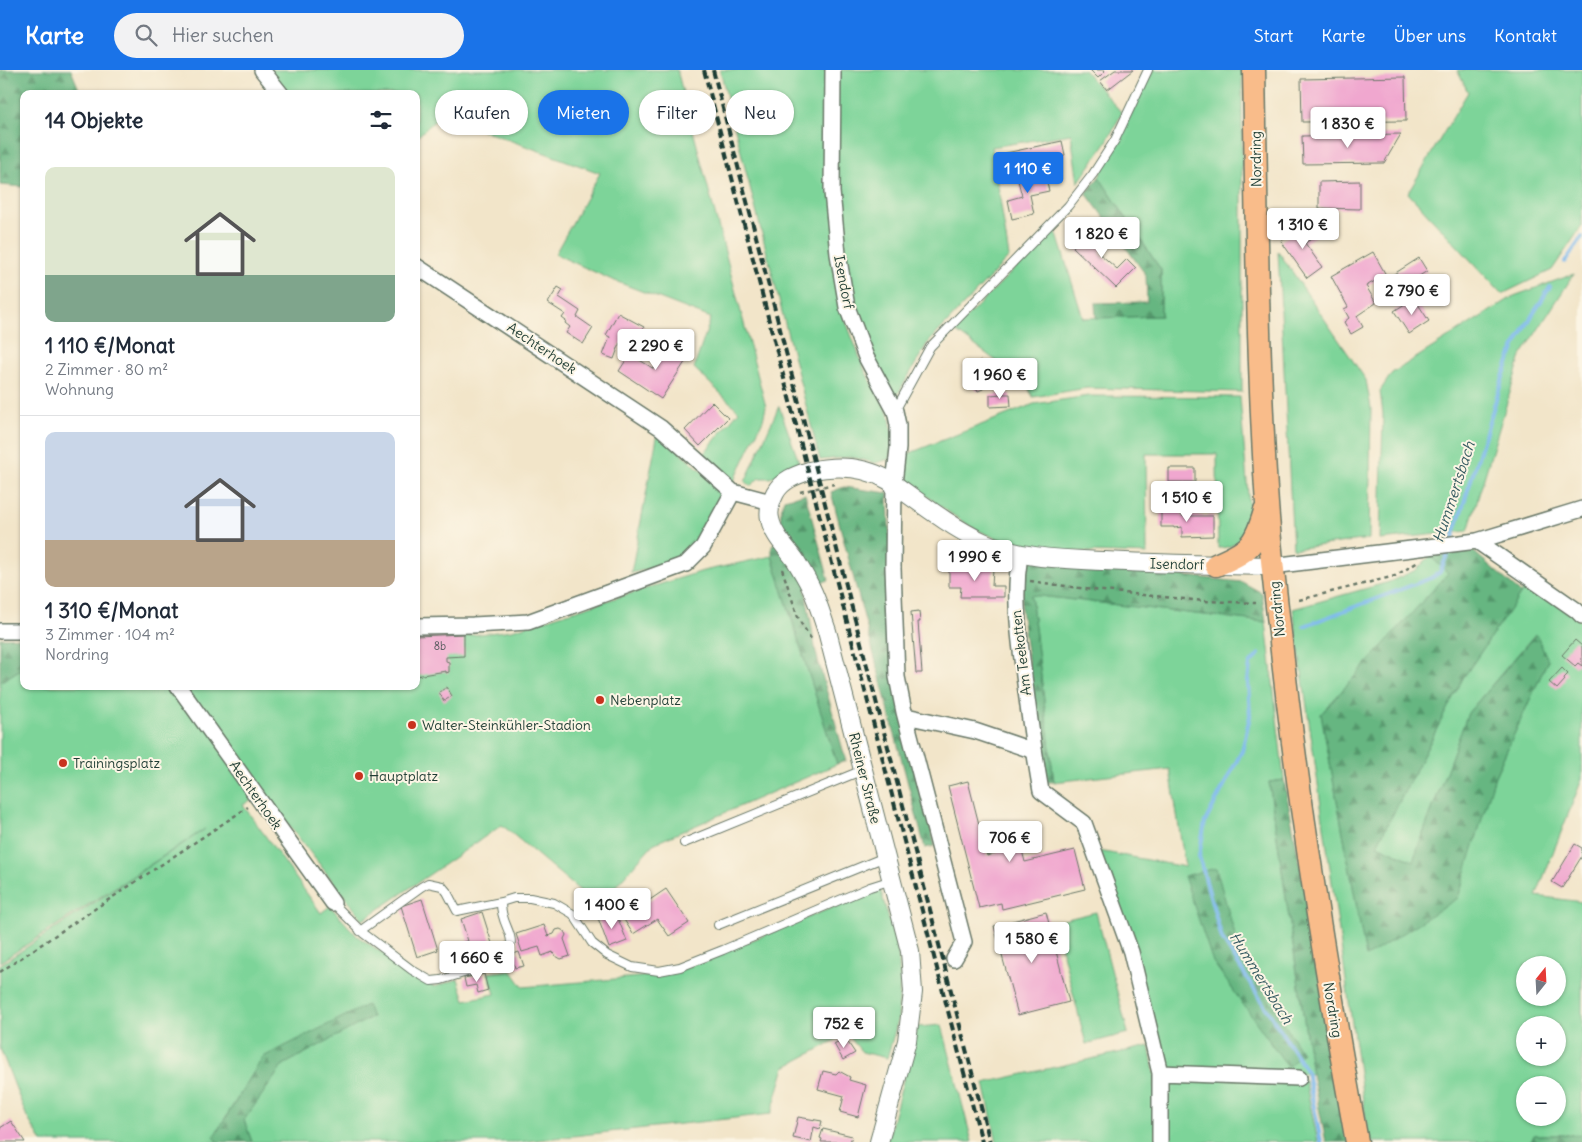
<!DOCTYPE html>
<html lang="de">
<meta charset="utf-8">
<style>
body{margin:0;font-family:Delius,sans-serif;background:#f2f2f3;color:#1f2937;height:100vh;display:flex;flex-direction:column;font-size:19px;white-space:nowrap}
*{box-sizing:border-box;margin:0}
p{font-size:16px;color:#747a83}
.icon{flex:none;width:28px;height:28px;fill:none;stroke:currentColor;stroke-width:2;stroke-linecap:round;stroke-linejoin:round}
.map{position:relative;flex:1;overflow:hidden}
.sheet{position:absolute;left:20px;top:20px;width:400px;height:600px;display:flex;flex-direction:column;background:#fff;border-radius:10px;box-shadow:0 1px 4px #0004}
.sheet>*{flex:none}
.hud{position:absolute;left:435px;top:20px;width:475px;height:45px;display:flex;gap:10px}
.needle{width:32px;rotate:18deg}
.buttons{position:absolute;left:1516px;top:886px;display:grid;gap:10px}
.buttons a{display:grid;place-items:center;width:50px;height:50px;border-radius:50%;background:#fff;box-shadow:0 1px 4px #0004;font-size:25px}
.price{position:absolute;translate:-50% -42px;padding:0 11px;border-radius:5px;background:#fff;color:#222;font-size:16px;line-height:32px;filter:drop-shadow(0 1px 2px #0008)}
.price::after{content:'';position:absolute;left:50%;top:30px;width:15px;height:11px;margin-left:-8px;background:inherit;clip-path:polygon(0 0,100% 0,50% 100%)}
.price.current{background:#1a73e8;color:#fff}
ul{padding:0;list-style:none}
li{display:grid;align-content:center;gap:10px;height:265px;padding:0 25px}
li+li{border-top:1px solid #e0e1e3}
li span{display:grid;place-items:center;height:155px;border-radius:10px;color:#555}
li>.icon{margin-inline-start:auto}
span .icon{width:90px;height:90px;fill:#fffc;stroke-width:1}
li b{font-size:21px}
h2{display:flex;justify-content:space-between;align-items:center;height:60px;padding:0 25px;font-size:21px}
.chip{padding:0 18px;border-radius:22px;background:#fff;box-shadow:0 1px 4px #0004;font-size:18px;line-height:45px}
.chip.current{background:#1a73e8;color:#fff}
header{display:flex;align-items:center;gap:30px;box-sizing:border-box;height:70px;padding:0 25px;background:#1a73e8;color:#fff}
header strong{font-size:24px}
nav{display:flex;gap:28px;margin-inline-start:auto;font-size:18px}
.search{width:350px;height:45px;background:#f2f2f3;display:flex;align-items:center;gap:12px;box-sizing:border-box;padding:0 18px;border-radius:28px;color:#747a83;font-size:19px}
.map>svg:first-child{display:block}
.green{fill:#7dd499;stroke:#4e8866;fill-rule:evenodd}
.forest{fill:url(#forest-firs);stroke:#427a5a}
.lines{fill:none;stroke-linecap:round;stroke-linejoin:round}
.stream{stroke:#79b8ed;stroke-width:4}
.building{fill:#f0a7cf}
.service-casing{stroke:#697868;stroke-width:10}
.minor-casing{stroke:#697868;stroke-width:18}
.tertiary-casing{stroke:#697868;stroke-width:20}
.primary-casing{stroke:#697868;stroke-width:25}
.path{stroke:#697868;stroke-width:2.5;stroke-dasharray:4 4;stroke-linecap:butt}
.service{stroke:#fff;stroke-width:8}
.minor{stroke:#fff;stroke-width:15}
.tertiary{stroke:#fff;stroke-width:18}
.primary{stroke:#f9bc8a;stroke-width:22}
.rail{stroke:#1f3d34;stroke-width:4;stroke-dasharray:8 4;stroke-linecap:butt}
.poi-dot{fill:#c8321e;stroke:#fcf5e5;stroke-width:2}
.labels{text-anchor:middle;stroke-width:4;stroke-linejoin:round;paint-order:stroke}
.number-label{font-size:11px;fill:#53585b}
.street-label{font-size:14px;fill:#1f3d34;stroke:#fcf5e5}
.poi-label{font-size:14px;fill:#1f3d34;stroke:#fcf5e5;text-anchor:start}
.water-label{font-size:15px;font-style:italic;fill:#365c62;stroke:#fcf5e5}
</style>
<header>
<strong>Karte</strong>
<div class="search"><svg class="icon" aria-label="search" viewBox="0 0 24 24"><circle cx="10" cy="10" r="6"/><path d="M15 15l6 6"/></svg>Hier suchen</div>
<nav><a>Start</a><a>Karte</a><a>Über uns</a><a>Kontakt</a></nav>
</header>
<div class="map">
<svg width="1582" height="1072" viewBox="0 0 1582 1072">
<defs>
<pattern id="forest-firs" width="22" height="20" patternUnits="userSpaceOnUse" patternTransform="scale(1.25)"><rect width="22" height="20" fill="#66b681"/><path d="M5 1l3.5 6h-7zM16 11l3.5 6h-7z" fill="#53956a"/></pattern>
</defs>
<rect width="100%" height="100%" fill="#fcf5e5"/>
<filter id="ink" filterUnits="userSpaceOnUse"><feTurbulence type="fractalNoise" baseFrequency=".02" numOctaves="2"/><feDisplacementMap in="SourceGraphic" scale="10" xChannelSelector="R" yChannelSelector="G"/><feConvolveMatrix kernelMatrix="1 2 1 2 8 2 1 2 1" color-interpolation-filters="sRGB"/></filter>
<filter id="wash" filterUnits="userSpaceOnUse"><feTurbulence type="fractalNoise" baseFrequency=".0096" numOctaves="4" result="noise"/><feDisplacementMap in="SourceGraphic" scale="20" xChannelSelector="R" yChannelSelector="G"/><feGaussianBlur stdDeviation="1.12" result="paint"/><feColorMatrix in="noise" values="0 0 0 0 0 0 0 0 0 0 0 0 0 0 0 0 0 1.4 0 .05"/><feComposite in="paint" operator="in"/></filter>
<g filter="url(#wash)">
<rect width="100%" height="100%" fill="#f2e5c9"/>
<path class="green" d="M269,0H677L766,337L763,350L732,415L701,387L739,341L694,298L711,248L610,209L555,184L600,103L476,58L442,44L416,68V24H289Z
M720,0H828L842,241L865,301L889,344L893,365L890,389L875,393L851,387L820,390Z
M837,0H1084L1122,43L1107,71L1078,113L1071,64L992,77L1009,187L927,274L895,329L871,287L851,237L836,122Z
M1153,0H1242V322L1087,318L1033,327L1025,312L954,260L1055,158L1083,248L1161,246V200L1099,107Z
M1457,0H1582V156L1552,200L1502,224L1408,123L1468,22Z
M1278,181L1366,310L1371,338L1369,469L1293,479Z
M1574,204L1521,286L1468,461L1380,470L1383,344L1380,321L1392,303L1514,226Z
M1089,326L1240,327L1250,449C1245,466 1238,478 1218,478L1217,384H1146L1147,484C1095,481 1031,485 984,463C954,449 929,427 902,407L905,385L1034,334Z
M779,336L800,395L770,408H759L751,416L745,412Z
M658,362L726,423L698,473L682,491L631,503Z
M772,486L837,694L653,774L598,836L502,755L363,850L263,722L243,735L321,843L330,836L357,866L434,917L458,909L465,930L495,924L488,903L511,900L523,917L661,905L679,900L880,818L898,882L900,908L898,950L887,988L862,982L847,964L785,997L771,1044L519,1072H252L244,1050L283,995L371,947L263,987L214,1066L217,1072H42L27,1047L0,978V895L205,759L0,892V612L24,597V616H416V565H473L512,560L703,501Z
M1430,486L1449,503L1321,644L1366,886L1495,706L1548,590L1535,564L1468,643L1413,791L1377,775L1463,608L1521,523L1525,514L1571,542L1582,553V709L1536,826L1582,832V1065H1535L1531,1072H1369L1293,539L1389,512L1416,500ZM1525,895H1558V928H1525ZM1525,955H1558V988H1525ZM1525,1015H1558V1048H1525Z
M1031,525L1266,552L1284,710L1269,712L1312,1004L1164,999L1099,781L1185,797L1170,699L1054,712Z
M1096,842L1128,963L1086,974L1055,852Z
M942,955L972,1072H887L917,957Z
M1149,976L1155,1006L1156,1072H997L984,1013Z
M1163,1007L1305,1010L1318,1072H1163Z"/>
<path class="forest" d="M0,0H71L81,24H24V117L0,115Z
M1099,107L1161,200V246L1096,248L1095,233L1147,232L1146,205L1086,123Z
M844,417L888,423L894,608L935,776L925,778L831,422Z
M805,424L829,510L805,518L816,583L846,691L837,694L772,486V475L786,468C780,452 779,445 784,429Z
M1473,481L1521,523L1463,608L1377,775L1413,791L1468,643L1536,564L1548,590L1495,706L1458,828L1366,887L1321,644L1448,503L1430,486Z
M1025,489L1242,512L1262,523L1266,552L1031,525L1054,712H1045L1021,538Z
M24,567V597L0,612V568Z
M1284,710L1352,1072H1326L1312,1004L1269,712Z
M1216,798L1240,882L1302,983L1288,997L1213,892L1184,806Z
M367,935L372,947L283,995L244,1050L252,1072H217L214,1067L263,987Z
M1534,1065H1582V1072H1531Z"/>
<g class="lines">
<path class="stream" d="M1565,192L1582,167
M1452,471L1504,304L1515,276L1530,249L1550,217
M1304,556L1431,508L1440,502L1450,478
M1259,584L1250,594L1248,612L1250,646L1242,681L1205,752L1199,786L1222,869L1307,1002L1321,1072"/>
</g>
<g id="blocks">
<path class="building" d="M1090,0H1104L1105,1L1098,8Z
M1115,0H1133L1107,20L1100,11Z
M1405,7L1406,51L1302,52L1301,9Z
M1401,64L1384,93L1303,94L1302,66Z
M1062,71L1065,85L1012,98L1015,108L1002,111L999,100L1009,98L1006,83Z
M1044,100L1049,121L1030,125L1034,144L1012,149L1008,130L1022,126L1017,107Z
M1360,111V139L1319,138V112Z
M1308,153L1317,165L1305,173L1322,197L1307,208L1281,171Z
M1090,158L1107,174L1099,183L1117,199L1127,189L1136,198L1116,218L1073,177Z
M1373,182L1386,205L1366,216L1376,233L1358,245L1357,246L1363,257L1351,264L1344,252L1349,248L1344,239L1348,237L1331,206Z
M1419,188L1427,201L1398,220L1402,225L1391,232L1384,221L1391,217L1386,209Z
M558,217L563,220L559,227L580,241L577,247L593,258L583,274L566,263L570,257L565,253L566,251L562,248L565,244L548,233Z
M1414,228L1429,251L1409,264L1394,241Z
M618,243L644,257L638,268L645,272L640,281L633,277L632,279L620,273L614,289L603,285L610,267L606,265Z
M670,274L689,286L661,329L619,301L630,284L654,299Z
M980,290L1003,308L997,316L990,310L983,319L978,321L974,318L975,313L967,307Z
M1002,324H1010L1011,336L990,337V325Z
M712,332L728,348L700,376L685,360Z
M1169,398H1195V412H1169Z
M1161,438H1182V446H1213V466L1182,467V457L1174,458V457H1161Z
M962,497L993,498L992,516H1004V527H960L961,517H949V498L962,499Z
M919,541L920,552H918L922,603H916L911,542Z
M464,564V586L446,587V591L449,592V602L446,603V601L416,606V566Z
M1575,570L1582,576V596L1578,593L1575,596L1562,585Z
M1562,598L1568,604L1564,608L1565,610L1557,619L1549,612Z
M447,617L452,626L444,631L439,622Z
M968,711L987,786L998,783L995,771L1018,765L1025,792L1075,780L1085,819L1002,839L1001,833L979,838L948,716Z
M1575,774L1582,778V786L1562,818L1552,812Z
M666,819L689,853L669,866L657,849L633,864L623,848Z
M422,829L438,880L417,887L401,836Z
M615,841L627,871L609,878L598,848Z
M482,842L496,886L452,900L445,878L468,871L461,849Z
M1046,842L1069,932L1018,945L994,856Z
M544,855L548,866L554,864L556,860L560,859L564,861L566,865L564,869L570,886L561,889L554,885L553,882L542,886L539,877L522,882L516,864Z
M519,882L524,896L515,898L511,885Z
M484,904L488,920L478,923L476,915L466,917L464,908Z
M845,968L855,983L843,990L834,974Z
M823,1001L836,1004L839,1001L850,1007L849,1010L866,1015L858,1047L840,1042L844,1026L818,1019Z
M798,1047L822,1051L820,1059L814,1057L811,1072L793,1068Z
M11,1051L25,1072H0V1058Z
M823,1059L852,1066L850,1072H821L822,1069L820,1068Z"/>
</g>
</g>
<g filter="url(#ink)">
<use href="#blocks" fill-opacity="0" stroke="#697868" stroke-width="1"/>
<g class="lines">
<g class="service-casing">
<path id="service" d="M895,341L930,277L1068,136L1093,104L1115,70L1148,0
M684,773L863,700
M333,833L363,863L412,900L431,911L441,910L496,893C527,869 500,861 501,832L514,828H530L554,833L573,844L592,873L607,885L632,897L659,901L680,897L723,880L870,817L892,810
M718,855L885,787
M360,861L421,817L428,813L442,816L447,822L457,841L501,832"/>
</g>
<g class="minor-casing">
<path id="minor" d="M262,0L281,24
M833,0L832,122L838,184L847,237L866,287L895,341L898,355V378L894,414L893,498L897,607L904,642L964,872L954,889
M416,196L661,358L733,422L771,432
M1477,471L1576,540L1582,546
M1020,484C1013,528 1019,562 1024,606C1029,644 1034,683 1041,721L1084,753L1131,882L1160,1003V1072
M1272,496L1477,471L1582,439
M416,556L473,555L528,552L686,494L703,477L733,422
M0,561H24
M178,616L333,833
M906,646L975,661L1034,681
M1160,1003L1299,1008"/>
</g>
<g class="tertiary-casing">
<path id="tertiary" d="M879,1072L907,971L913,922L910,881L827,561C822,547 818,532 811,518C807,509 801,500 796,491C787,478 773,465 770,449C768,440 771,431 775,423C782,410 796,405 809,401C836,395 864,396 888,410C918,431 949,456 983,472C1021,489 1064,489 1105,491C1161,494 1216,495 1272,496"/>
</g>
<g class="primary-casing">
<path id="primary" d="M1254,0C1257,144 1257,289 1267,434C1270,477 1275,520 1280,563C1298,734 1326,903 1357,1072
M1216,495C1249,481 1255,476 1265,441"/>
</g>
<path class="path" d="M800,422L834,414
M782,499L799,550L813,572
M1030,511L1093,520L1204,531L1256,533
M1299,530L1395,506L1418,492
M0,902L248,737"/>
<use href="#service" class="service"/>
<use href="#minor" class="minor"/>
<use href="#tertiary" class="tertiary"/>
<use href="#primary" class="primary"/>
<path class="rail" d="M704,0L982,1072
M713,0L990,1072"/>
</g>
</g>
<g class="poi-dot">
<circle cx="600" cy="630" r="5"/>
<circle cx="412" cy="655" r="5"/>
<circle cx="63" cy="693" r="5"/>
<circle cx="359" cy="706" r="5"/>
</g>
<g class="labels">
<g class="number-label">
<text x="440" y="580">8b</text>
</g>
<g class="street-label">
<text transform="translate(1256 89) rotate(-91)" y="5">Nordring</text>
<text transform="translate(844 212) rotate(79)" y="5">Isendorf</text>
<text transform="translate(542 278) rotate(34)" y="5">Aechterhoek</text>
<text transform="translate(1177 494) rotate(1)" y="5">Isendorf</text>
<text transform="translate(1277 539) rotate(-96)" y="5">Nordring</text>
<text transform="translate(1021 583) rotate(-97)" y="5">Am Teekotten</text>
<text transform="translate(865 708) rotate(76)" y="5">Rheiner Straße</text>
<text transform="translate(256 725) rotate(55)" y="5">Aechterhoek</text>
<text transform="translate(1333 940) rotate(80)" y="5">Nordring</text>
</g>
<g class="poi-label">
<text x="610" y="635">Nebenplatz</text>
<text x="422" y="660">Walter-Steinkühler-Stadion</text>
<text x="73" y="698">Trainingsplatz</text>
<text x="369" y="711">Hauptplatz</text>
</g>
<g class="water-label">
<text transform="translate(1454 422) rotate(-72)" y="5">Hummertsbach</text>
<text transform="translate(1261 908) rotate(58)" y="5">Hummertsbach</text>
</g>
</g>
</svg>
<div class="buttons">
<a><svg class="needle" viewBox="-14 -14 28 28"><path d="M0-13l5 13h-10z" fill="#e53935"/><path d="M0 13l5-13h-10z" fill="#747a83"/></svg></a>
<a>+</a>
<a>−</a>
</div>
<b class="price" style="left:1348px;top:79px">1 830 €</b>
<b class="price current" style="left:1028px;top:124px">1 110 €</b>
<b class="price" style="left:1303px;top:180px">1 310 €</b>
<b class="price" style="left:1102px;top:189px">1 820 €</b>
<b class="price" style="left:1412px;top:246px">2 790 €</b>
<b class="price" style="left:656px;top:301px">2 290 €</b>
<b class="price" style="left:1000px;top:330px">1 960 €</b>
<b class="price" style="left:1187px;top:453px">1 510 €</b>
<b class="price" style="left:975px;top:512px">1 990 €</b>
<b class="price" style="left:1010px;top:793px">706 €</b>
<b class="price" style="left:612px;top:860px">1 400 €</b>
<b class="price" style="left:1032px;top:894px">1 580 €</b>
<b class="price" style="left:477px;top:913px">1 660 €</b>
<b class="price" style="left:844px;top:979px">752 €</b>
<div class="hud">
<a class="chip">Kaufen</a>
<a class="chip current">Mieten</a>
<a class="chip">Filter</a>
<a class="chip">Neu</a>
</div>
<section class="sheet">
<h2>14 Objekte<svg class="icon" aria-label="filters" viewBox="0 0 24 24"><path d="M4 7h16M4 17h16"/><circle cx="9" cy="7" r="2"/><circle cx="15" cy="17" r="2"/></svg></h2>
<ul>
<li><span style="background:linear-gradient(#dfe7d0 70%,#7fa58c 0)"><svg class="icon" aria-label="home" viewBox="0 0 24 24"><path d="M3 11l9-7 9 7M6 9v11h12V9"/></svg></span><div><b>1 110 €/Monat</b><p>2 Zimmer · 80 m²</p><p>Wohnung</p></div></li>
<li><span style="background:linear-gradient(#c9d6e8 70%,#b9a48a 0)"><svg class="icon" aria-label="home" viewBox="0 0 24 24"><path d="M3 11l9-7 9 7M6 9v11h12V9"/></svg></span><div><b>1 310 €/Monat</b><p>3 Zimmer · 104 m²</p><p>Nordring</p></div></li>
</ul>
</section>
</div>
